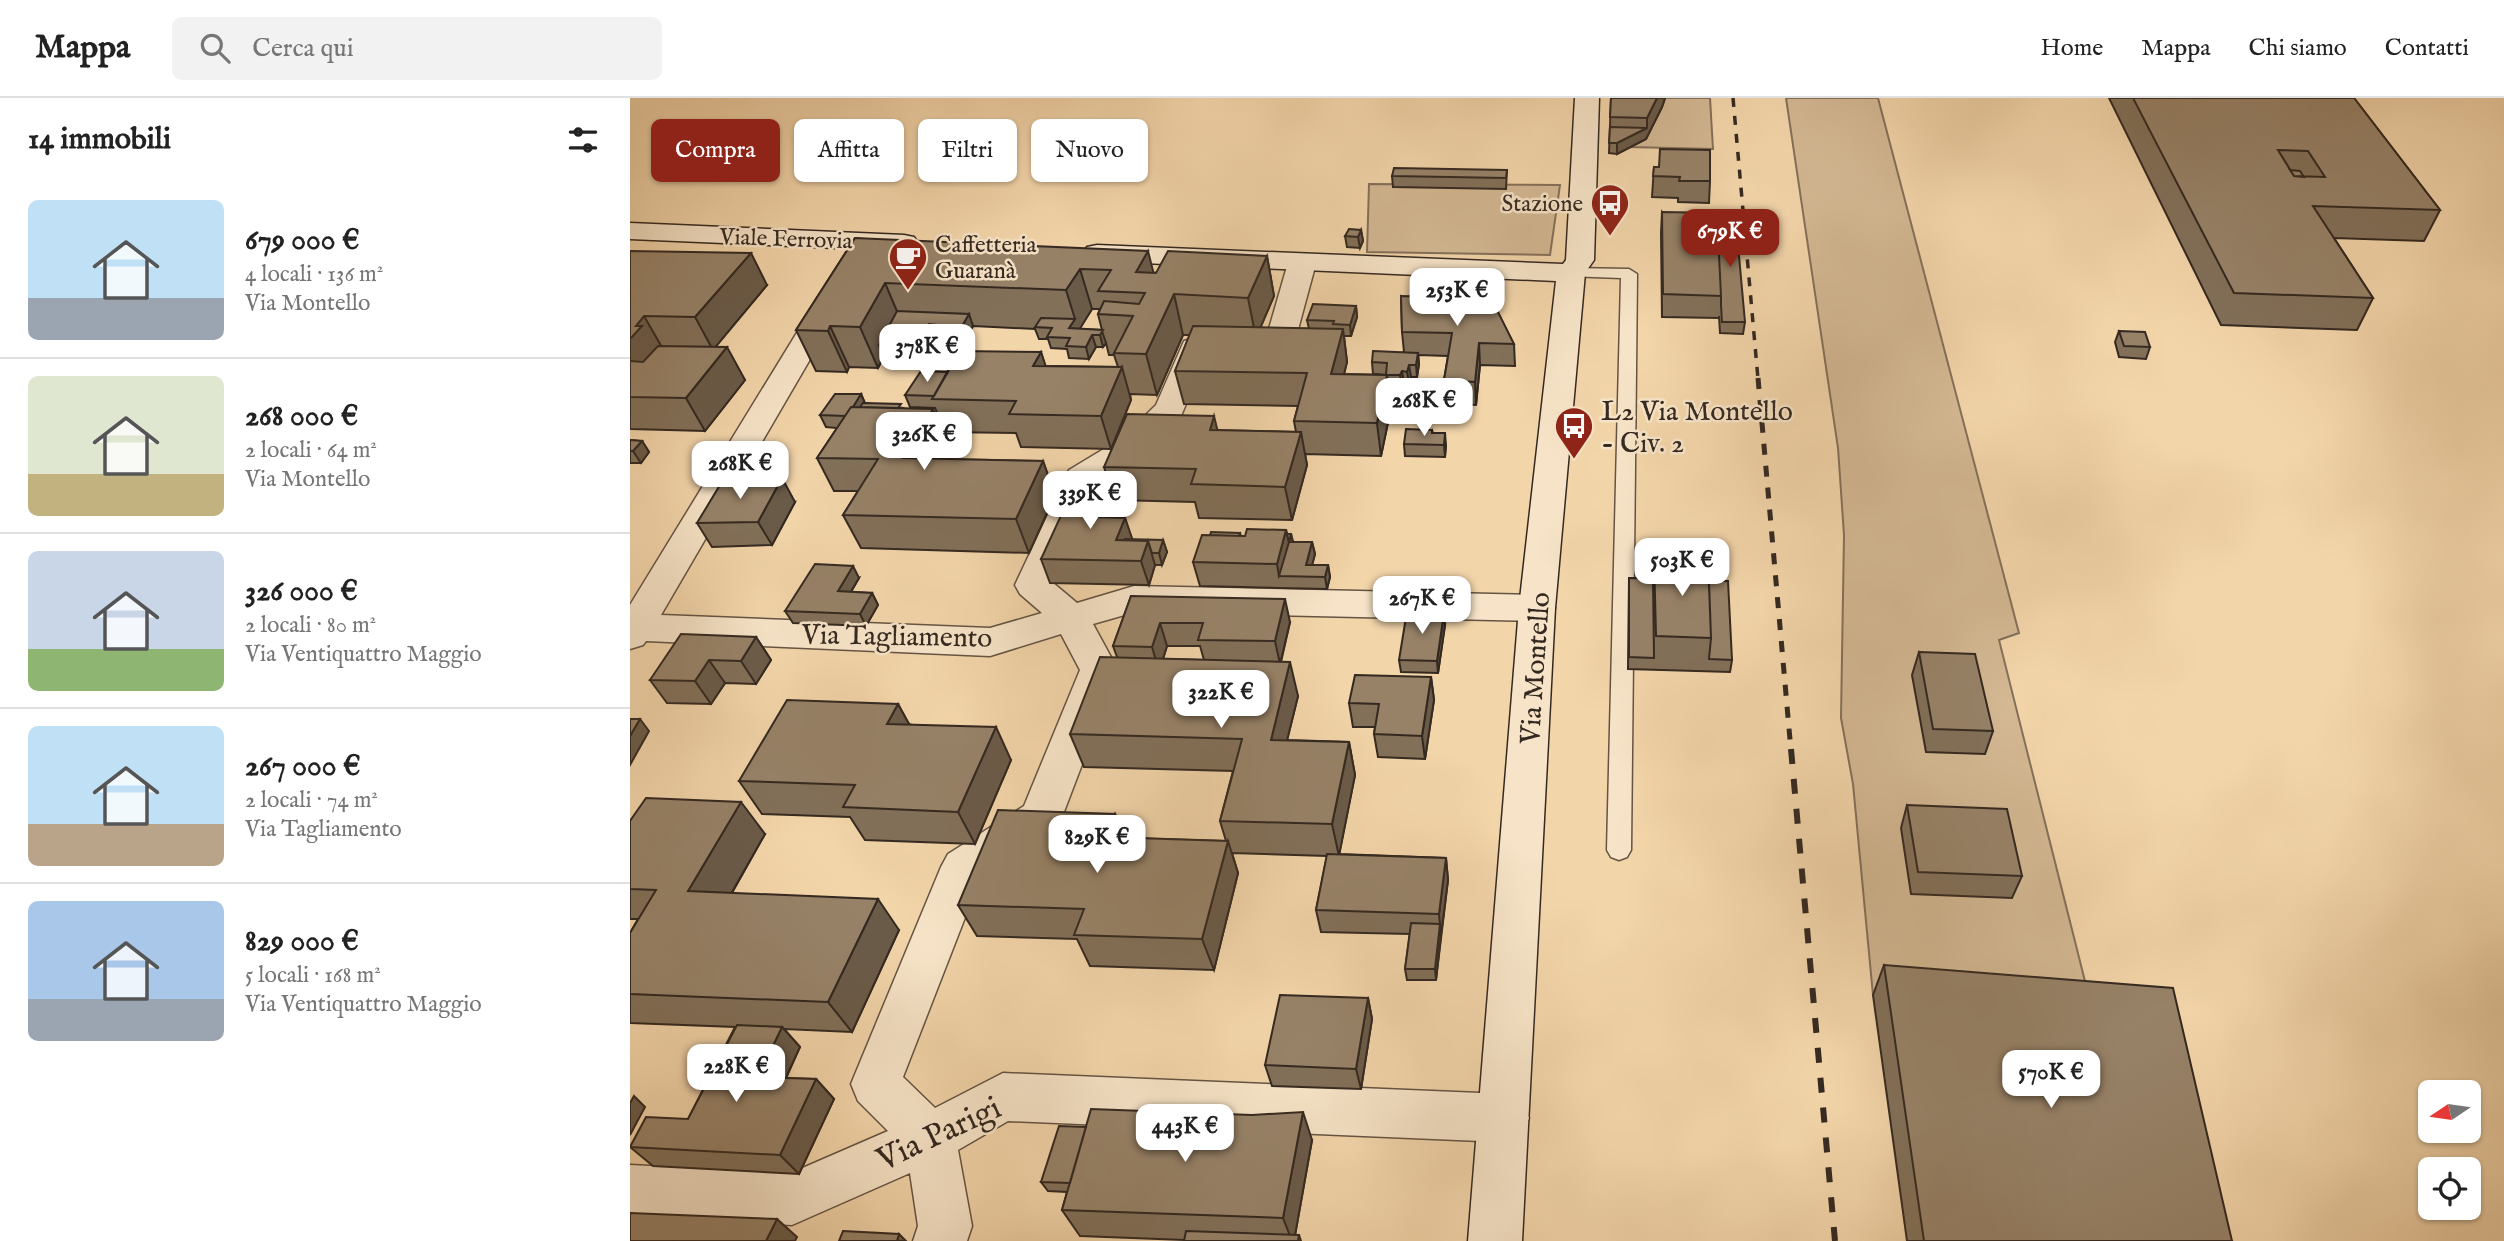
<!DOCTYPE html>
<html lang="it">
<meta charset="utf-8">
<style>
body{margin:0;font-family:"IM FELL English",serif;background:#f2f2f2;color:#222;height:100vh;display:flex;flex-direction:column;font-size:26px;white-space:nowrap}
*{box-sizing:border-box;margin:0}
p{font-size:23px;color:#767676}
.icon{flex:none;width:38px;height:38px;fill:none;stroke:currentColor;stroke-width:2;stroke-linecap:round;stroke-linejoin:round}
.map{position:relative;flex:1;overflow:hidden}
.details{display:flex;flex-direction:column;background:#fff;width:630px}
.details>*{flex:none}
.top-card{position:absolute;left:21px;top:21px;width:665px;height:63px;display:flex;gap:14px}
.needle{width:46px;rotate:257deg}
.tools{position:absolute;left:1788px;top:982px;display:grid;gap:14px}
.tools a{display:grid;place-items:center;width:63px;height:63px;border-radius:10px;background:#fff;box-shadow:0 2px 5px #0004;font-size:35px}
.price{position:absolute;translate:-50% -60px;padding:0 16px;border-radius:14px;background:#fff;color:#222;font-size:23px;line-height:46px;filter:drop-shadow(0 2px 4px #0008)}
.price::after{content:'';position:absolute;left:50%;top:42px;width:21px;height:16px;margin-left:-10px;background:inherit;clip-path:polygon(0 0,100% 0,50% 100%)}
.price.current{background:#8f2418;color:#fff}
ul{padding:0;list-style:none}
li{display:flex;align-items:center;gap:21px;height:175px;padding:0 28px}
li+li{border-top:2px solid #e0e0e0}
li span{display:grid;place-items:center;flex:none;width:196px;height:140px;border-radius:10px;color:#555}
li>.icon{margin-inline-start:auto}
span .icon{width:84px;height:84px;fill:#fffc;stroke-width:1}
li b{font-size:30px}
h2{display:flex;justify-content:space-between;align-items:center;height:84px;padding:0 28px;font-size:30px}
.pill{padding:0 24px;border-radius:10px;background:#fff;box-shadow:0 2px 5px #0004;font-size:24px;line-height:63px}
.pill.current{background:#8f2418;color:#fff}
header{display:flex;align-items:center;gap:42px;box-sizing:border-box;height:98px;padding:0 35px;background:#fff;border-bottom:2px solid #e0e0e0}
header strong{font-size:33px}
nav{display:flex;gap:38px;margin-inline-start:auto;font-size:24px}
.search{width:490px;height:63px;background:#f2f2f2;display:flex;align-items:center;gap:18px;box-sizing:border-box;padding:0 24px;border-radius:10px;color:#767676;font-size:26px}
main{display:flex;flex:1;min-height:0}
.map>svg:first-child{display:block}
.green{fill:#d3b893;stroke:#84705a;stroke-width:2}
.lines{fill:none;stroke-linecap:round;stroke-linejoin:round}
.lane-casing{stroke:#645443;stroke-width:3}
.street-casing{stroke:#645443;stroke-width:3}
.secondary-casing{stroke:#342921;stroke-width:3}
.lane{fill:#f7e4c8;fill-rule:evenodd}
.street{fill:#f7e4c8;fill-rule:evenodd}
.secondary{fill:#f7e4c8;fill-rule:evenodd}
.rail-far2{stroke:#342921;stroke-width:3.5;stroke-dasharray:9 9;stroke-linecap:butt}
.rail-far1{stroke:#342921;stroke-width:5;stroke-dasharray:11 11;stroke-linecap:butt}
.rail{stroke:#342921;stroke-width:6;stroke-dasharray:15 15;stroke-linecap:butt}
.wall{fill:#827059;stroke:#342921;stroke-width:2;fill-rule:evenodd}
.shaded-wall{fill:#6a5b49;stroke:#342921;stroke-width:2}
.building{fill:#978268;stroke:#342921;stroke-width:2;fill-rule:evenodd}
.labels{text-anchor:middle;stroke-width:5;stroke-linejoin:round;paint-order:stroke}
.far-poi-label{font-size:23px;fill:#342921;stroke:#f7e4c8;text-anchor:end}
.far-street-label{font-size:23px;fill:#342921;stroke:#f7e4c8}
.poi-label{font-size:28px;fill:#342921;stroke:#f7e4c8;text-anchor:start}
.street-label{font-size:28px;fill:#342921;stroke:#f7e4c8}
.near-street-label{font-size:33px;fill:#342921;stroke:#f7e4c8}
</style>
<header>
<strong>Mappa</strong>
<div class="search"><svg class="icon" aria-label="search" viewBox="0 0 24 24"><circle cx="10" cy="10" r="6"/><path d="M15 15l6 6"/></svg>Cerca qui</div>
<nav><a>Home</a><a>Mappa</a><a>Chi siamo</a><a>Contatti</a></nav>
</header>
<main>
<section class="details">
<h2>14 immobili<svg class="icon" aria-label="filters" viewBox="0 0 24 24"><path d="M4 7h16M4 17h16"/><circle cx="9" cy="7" r="2"/><circle cx="15" cy="17" r="2"/></svg></h2>
<ul>
<li><span style="background:linear-gradient(#bfe0f5 70%,#9aa5b1 0)"><svg class="icon" aria-label="home" viewBox="0 0 24 24"><path d="M3 11l9-7 9 7M6 9v11h12V9"/></svg></span><div><b>679 000 €</b><p>4 locali · 136 m²</p><p>Via Montello</p></div></li>
<li><span style="background:linear-gradient(#dfe7d0 70%,#c2b280 0)"><svg class="icon" aria-label="home" viewBox="0 0 24 24"><path d="M3 11l9-7 9 7M6 9v11h12V9"/></svg></span><div><b>268 000 €</b><p>2 locali · 64 m²</p><p>Via Montello</p></div></li>
<li><span style="background:linear-gradient(#c9d6e8 70%,#8fb573 0)"><svg class="icon" aria-label="home" viewBox="0 0 24 24"><path d="M3 11l9-7 9 7M6 9v11h12V9"/></svg></span><div><b>326 000 €</b><p>2 locali · 80 m²</p><p>Via Ventiquattro Maggio</p></div></li>
<li><span style="background:linear-gradient(#bfe0f5 70%,#b9a48a 0)"><svg class="icon" aria-label="home" viewBox="0 0 24 24"><path d="M3 11l9-7 9 7M6 9v11h12V9"/></svg></span><div><b>267 000 €</b><p>2 locali · 74 m²</p><p>Via Tagliamento</p></div></li>
<li><span style="background:linear-gradient(#a9c7e8 70%,#9aa5b1 0)"><svg class="icon" aria-label="home" viewBox="0 0 24 24"><path d="M3 11l9-7 9 7M6 9v11h12V9"/></svg></span><div><b>829 000 €</b><p>5 locali · 168 m²</p><p>Via Ventiquattro Maggio</p></div></li>
</ul>
</section>
<div class="map">
<svg width="1874" height="1143" viewBox="0 0 1874 1143">
<rect width="100%" height="100%" fill="#f3d5aa"/>
<filter id="stains"><feTurbulence type="fractalNoise" baseFrequency=".00286" numOctaves="4"/><feColorMatrix values="0 0 0 0 .2 0 0 0 0 .09 0 0 0 0 .02 0 0 0 .5 -.17"/></filter>
<radialGradient id="worn" r=".72"><stop offset=".6" stop-color="#630" stop-opacity="0"/><stop offset="1" stop-color="#630" stop-opacity=".3"/></radialGradient>
<path class="green" d="M1035,0H1080L1083,51L1000,49L1016,40Z
M1156,0H1248L1389,535L1369,542L1463,915L1243,897L1223,686L1211,620L1214,437L1208,350Z
M739,86L930,87L920,157L737,154Z"/>
<g class="lines">
<g class="lane-casing">
<path id="lane" d="M941,170L999,171L1007,176L1001,752L997,759L989,762L981,759L977,752L991,180L936,178L933,175Z"/>
</g>
<g class="street-casing">
<path id="street" d="M672,157L682,159L686,165L663,250L659,256L648,259L576,258L551,318L514,354L465,385L422,484L447,505L504,488L907,497L920,501L925,510L920,519L907,523L505,514L463,526L488,572L432,719L426,731L350,781L273,979L305,1010L373,975L874,996L892,1003L899,1020L892,1037L874,1044L378,1023L328,1052L342,1128L337,1143H283L288,1128L280,1075L162,1127L0,1119V1067L161,1075L258,1033L228,1003L221,986L311,769L318,756L394,708L450,572L431,536L360,558L16,543L13,547L0,551V507L190,197L200,194L210,197L214,203L31,517L360,530L412,515L390,496L385,487L439,372L492,340L526,307L554,243L565,240L636,241L658,165L662,159Z"/>
</g>
<g class="secondary-casing">
<path id="secondary" d="M945,0H969L964,162L955,175L925,510L892,1143H838L889,510L926,183L467,163L457,161L453,155L457,149L467,147L933,166L936,162Z
M0,125L274,137L284,139L288,145L284,151L274,153L0,141Z"/>
</g>
<use href="#lane" class="lane"/>
<use href="#street" class="street"/>
<use href="#secondary" class="secondary"/>
<path class="rail-far2" d="M1103,0L1128,281"/>
<path class="rail-far1" d="M1128,280L1161,653"/>
<path class="rail" d="M1161,651L1205,1143"/>
</g>
<path class="wall" d="M981,0H1035L1032,9L1016,41L987,56L979,55Z
M1479,0H1724L1810,112L1794,143L1704,140L1743,200L1727,232L1591,227Z
M1024,69L1080,83L1079,105L1048,104V100L1022,99Z
M877,72L876,91L763,89L762,78Z
M1032,114L1115,224L1113,236L1090,235L1089,218V220L1032,219L1031,135Z
M731,132L733,143L730,150L717,149L715,138Z
M225,140L523,175L637,158L644,198L630,230L679,231L677,222L726,208L727,219L721,238H714L717,264L714,276L756,277L743,276L742,264L774,254L772,234L771,198L884,246L885,268L850,267L846,307L816,305L814,282L818,258L788,257L789,266L787,279H781L779,285H774L772,289H758L761,310L751,358L675,356L677,367L662,422L569,420L565,404L484,402L474,369L588,332L666,334L664,323L668,308L554,306L545,273L560,237H553L527,297L500,296L501,302L481,351L391,349L386,335L315,334L305,310L280,309L275,297L318,274L411,254L415,268L488,269L484,257H479L476,245L473,249H466L459,261L439,260L437,251L421,250L418,241H409L405,231L343,228L335,242L303,237L291,259L254,258L248,270L219,269L217,274L186,273L166,232ZM462,211H470L468,216L472,232L449,231Z
M0,153L137,187L85,249L115,282L75,333L0,331Z
M1489,233L1520,249L1516,261L1489,259L1485,244Z
M231,296L235,305L273,310L317,344L307,361L413,363L425,397L399,455L231,450L213,417L228,393H204L187,360L207,330L196,329L190,317Z
M802,332L803,335L816,347L815,359L775,358L774,346Z
M0,342L12,343L19,354L11,365H0Z
M479,386L486,410L483,419L495,420L502,442H533L537,454L532,467H525L519,487L420,485L411,461Z
M165,404L142,447L82,449L67,425Z
M656,432L657,436H661L663,444H682L685,456L682,467H698L700,479L697,491L570,488L563,464L610,435L611,438H615Z
M1024,459L1079,483L1102,562L1100,574L998,571L999,480L1023,481Z
M229,480L221,494L242,495L248,507L236,528L163,525L155,513Z
M501,498L660,524L651,564L668,598L657,642L719,644L725,677L709,756L816,760L818,782L806,882H777L775,871L780,836L691,834L686,812L697,758L602,755L608,775L584,872L460,868L447,841L347,838L328,807L485,716L495,740L596,743L590,723L603,673L454,669L440,636L487,559L483,548ZM537,548H570L574,562L533,561Z
M815,527L808,575L771,574L769,562Z
M126,539L141,562L126,586L95,585L81,606L37,605L20,582Z
M1289,554L1363,633L1355,656L1296,654L1282,577Z
M801,579L804,602L795,661L748,659L744,636L745,629H723L719,605Z
M268,606L279,626L381,662L345,746L235,742L220,719L132,716L109,683Z
M1277,707L1392,778L1382,800L1281,796L1271,730Z
M0,723L135,736L102,795L269,832L222,934L154,931L170,949L156,980L186,981L204,1001L169,1076L23,1068L0,1049L58,1021L105,929L0,925V835L8,821H0Z
M1254,867L1602,1143H1277L1243,897Z
M738,900L742,921L731,991L642,988L635,967Z
M682,1042L665,1137H669L671,1143H554V1142L450,1138L432,1112L437,1094L418,1093L411,1084Z"/>
<path class="shaded-wall" d="M1027,0H1035L1032,9L1016,41L987,56V45L1017,30V20Z
M731,132L733,143L730,150L728,139Z
M518,153L528,193L515,195L506,174Z
M121,155L137,187L83,252L65,219Z
M637,158L644,198L626,240L618,200Z
M450,171L462,211L443,242L439,230L445,221L436,192Z
M255,185L272,225L249,247L254,258L248,270L230,229Z
M544,196L553,237L527,297L516,256Z
M726,208L727,219L721,238L720,227Z
M339,216L343,228L335,242L331,230Z
M14,218L33,251L0,296V241L6,228Z
M299,226L303,237L291,259L286,247Z
M200,228L219,269L217,274L198,233Z
M713,231L717,264L706,309L701,276Z
M472,233L476,245L473,249L470,237Z
M462,237L466,249L459,261L456,249Z
M849,245L850,267L846,307L845,284Z
M97,249L115,282L75,333L56,300Z
M411,254L422,287L403,268Z
M788,255L789,266L787,279L786,267Z
M779,267L781,279L779,285L777,274Z
M492,269L501,302L481,351L471,318Z
M772,273L774,285L772,289L770,277Z
M757,277L761,310L751,358L747,325Z
M231,296L236,308L217,318Z
M303,311L317,344L288,394L273,360Z
M584,318L592,351L580,332Z
M671,334L677,367L662,422L655,389Z
M815,335L816,347L815,359L814,347Z
M12,343L19,354L11,365L3,353Z
M413,363L425,397L399,455L386,421Z
M152,380L165,404L142,447L128,424Z
M479,386L486,410L473,442L465,419Z
M495,420L503,443L486,442Z
M656,432L659,444L661,436L664,448L649,478L647,466Z
M533,442L537,454L532,467L529,455Z
M518,443L525,467L519,487L511,463Z
M682,444L685,456L679,479L676,467Z
M698,467L700,479L697,491L695,479Z
M223,468L229,480L214,505L208,493Z
M242,495L248,507L236,528L230,516Z
M655,501L660,524L650,566L645,543Z
M814,515L815,527L808,575L807,563Z
M530,525L537,548L529,573L522,549Z
M126,539L141,562L126,586L111,563Z
M79,562L95,585L81,606L65,583Z
M660,564L668,598L649,675L641,642Z
M801,579L804,602L795,661L792,638Z
M268,606L286,639L257,626Z
M10,621L19,633L0,667V638Z
M366,629L381,662L345,746L328,714Z
M719,644L725,677L709,758L702,726Z
M111,704L135,736L85,824L58,793Z
M485,716L498,748L477,739Z
M598,743L608,775L584,872L572,841Z
M816,760L818,782L811,837L809,816Z
M248,801L269,832L222,934L198,904Z
M810,826L811,837L806,882L805,871Z
M738,900L742,921L731,991L726,971Z
M152,929L170,949L147,999L128,979Z
M186,981L204,1001L169,1076L150,1057Z
M4,998L15,1009L0,1037V1005Z
M673,1014L682,1042L664,1143H662L653,1120Z
M147,1121L167,1139L165,1143H136Z
M269,1136L276,1143H267Z"/>
<path class="building" d="M981,0H1027L1017,20L980,19Z
M1503,0H1724L1810,112L1683,108L1743,200L1604,195ZM1648,52L1678,53L1695,79L1664,78Z
M980,29L1017,30L987,45H979Z
M1030,51L1080,52V83H1049L1050,79L1023,78L1024,69H1029Z
M764,70L877,72L876,80L762,78Z
M1660,72L1670,73L1674,79L1664,78Z
M1085,113L1105,114L1115,224H1092L1091,207V198L1087,115H1085Z
M1032,114L1087,115L1091,198L1033,196Z
M719,131L731,132L728,139L715,138Z
M225,140L518,153L506,174L526,175L538,153L637,158L618,200L544,196L516,256L484,255L503,218L468,216L474,203L509,206L515,195L468,193L481,172L450,171L436,192L255,185L230,229L200,228L198,233L166,232Z
M0,153L121,155L65,219L14,218L6,228H12L0,241Z
M771,198L861,200L884,246L849,245L845,284L814,282L822,235L772,234Z
M683,206L726,208L720,227L703,226L704,223L677,222Z
M267,213L339,216L331,230L299,226L286,247H249Z
M411,220L445,221L439,230L473,232L470,237H462L456,249L436,248L440,240L417,239L422,230L405,229Z
M563,228L713,231L701,276L757,277L747,325L664,323L677,275L545,273Z
M1489,233L1515,234L1520,249L1494,248Z
M28,248L97,249L56,300L0,299V263L13,264Z
M329,253L411,254L403,268L492,269L471,318L379,316L386,303L302,301Z
M743,253L788,255L786,267H779L777,274L772,273L770,277H756L757,265L742,264Z
M291,273L318,274L304,298L275,297Z
M205,296H231L223,309H221L215,318L190,317Z
M233,305L271,306L268,310L230,309Z
M221,309L303,311L273,360L413,363L386,421L213,417L248,361L187,360Z
M497,316L584,318L580,332L671,334L655,389L561,386L566,371L474,369Z
M776,331L802,332V335H815L814,347L774,346Z
M0,342L12,343L3,353H0Z
M152,380L128,424L67,425L93,382Z
M446,385L479,386L465,419L495,420L486,442L518,443L511,463L411,461Z
M617,431L656,432L647,466L563,464L572,437L615,438Z
M581,434L610,435L609,438L580,437Z
M657,436H661L659,444Z
M495,441L533,442L529,455H522L518,443L494,442Z
M659,444H682L676,467H698L695,479L649,478Z
M1024,459L1078,461L1081,540L1026,538Z
M185,466L223,468L208,493L242,495L230,516L155,513Z
M999,480L1023,481L1024,560L999,559Z
M1079,483H1098L1102,562L1079,561L1081,540Z
M501,498L655,501L645,543L568,542L573,525H530L522,549L483,548Z
M777,513L814,515L807,563L769,562Z
M51,536L126,539L111,563L79,562L65,583L20,582Z
M1289,554L1345,556L1363,633L1303,631Z
M470,559L660,564L641,642L719,644L702,726L590,723L612,641L440,636Z
M725,577L801,579L792,638L744,636L749,606L719,605Z
M157,602L268,606L257,626L366,629L328,714L213,709L225,687L109,683Z
M0,621H10L0,638Z
M16,700L111,704L58,793L248,801L198,904L0,896V835L26,792L0,791V723Z
M1277,707L1377,711L1392,778L1288,774Z
M368,712L485,716L477,739L598,743L572,841L444,837L454,811L328,807Z
M697,756L816,760L809,816L686,812Z
M781,825L810,826L805,871H775Z
M1254,867L1543,890L1602,1143H1294Z
M650,897L738,900L726,971L635,967Z
M107,927L152,929L128,979L186,981L150,1057L0,1049L16,1019L58,1021Z
M461,1011L622,1017L673,1014L653,1120L432,1112Z
M429,1028L456,1029L440,1085L411,1084Z
M0,1115L147,1121L136,1143H0Z
M213,1133L269,1136L267,1143H209Z
M556,1133L669,1137L668,1143H554Z"/>
<defs>
<g id="bus-pin" transform="scale(2.0125)"><path d="M0 17L-7.5 6A9.5 9.5 0 1 1 7.5 6Z" fill="#8f2418" stroke="#f7e4c8"/><path d="M-5-6H5V4H4V6H2V4H-2V6H-4V4H-5ZM-3.5-4V0h7V-4ZM-3.5 1.2v1.5H-2V1.2ZM2 1.2v1.5H3.5V1.2Z" fill="#fff"/></g>
<g id="cafe-pin" transform="scale(2.0125)"><path d="M0 17L-7.5 6A9.5 9.5 0 1 1 7.5 6Z" fill="#8f2418" stroke="#f7e4c8"/><path d="M-5.5-4.5H6V0H3Q3 3.5 0 3.5H-2.5Q-5.5 3.5-5.5 0ZM3-3.2v2h1.7v-2ZM-6 4.5H4V6H-6Z" fill="#fff"/></g>
</defs>
<g fill-rule="evenodd">
<use href="#bus-pin" x="980" y="105"/>
<use href="#cafe-pin" x="278" y="159"/>
<use href="#bus-pin" x="944" y="328"/>
</g>
<g class="labels">
<g class="far-poi-label">
<text x="953" y="113">Stazione</text>
<text x="305" y="154" text-anchor="start">Caffetteria<tspan x="305" dy="26">Guaranà</tspan></text>
</g>
<g class="far-street-label">
<text transform="translate(156 140) rotate(2)" y="8">Viale Ferrovia</text>
</g>
<g class="poi-label">
<text x="971" y="322">L2 Via Montello<tspan x="971" dy="32">- Civ. 2</tspan></text>
</g>
<g class="street-label">
<text transform="translate(267 537) rotate(1)" y="10">Via Tagliamento</text>
<text transform="translate(904 570) rotate(-86)" y="10">Via Montello</text>
</g>
<g class="near-street-label">
<text transform="translate(308 1034) rotate(-25)" y="12">Via Parigi</text>
</g>
</g>
<rect width="100%" height="100%" filter="url(#stains)"/>
<rect width="100%" height="100%" fill="url(#worn)"/>
</svg>
<div class="tools">
<a><svg class="needle" viewBox="-14 -14 28 28"><path d="M0-13l5 13h-10z" fill="#e53935"/><path d="M0 13l5-13h-10z" fill="#767676"/></svg></a>
<a><svg class="icon" aria-label="locate" viewBox="0 0 24 24"><circle cx="12" cy="12" r="6"/><path d="M12 2v4M12 18v4M2 12h4M18 12h4"/></svg></a>
</div>
<b class="price current" style="left:1100px;top:171px">679K €</b>
<b class="price" style="left:827px;top:230px">253K €</b>
<b class="price" style="left:297px;top:286px">378K €</b>
<b class="price" style="left:794px;top:340px">268K €</b>
<b class="price" style="left:294px;top:374px">326K €</b>
<b class="price" style="left:110px;top:403px">268K €</b>
<b class="price" style="left:460px;top:433px">339K €</b>
<b class="price" style="left:1052px;top:500px">503K €</b>
<b class="price" style="left:792px;top:538px">267K €</b>
<b class="price" style="left:591px;top:632px">322K €</b>
<b class="price" style="left:467px;top:777px">829K €</b>
<b class="price" style="left:106px;top:1006px">228K €</b>
<b class="price" style="left:1421px;top:1012px">570K €</b>
<b class="price" style="left:555px;top:1066px">443K €</b>
<div class="top-card">
<a class="pill current">Compra</a>
<a class="pill">Affitta</a>
<a class="pill">Filtri</a>
<a class="pill">Nuovo</a>
</div>
</div>
</main>
